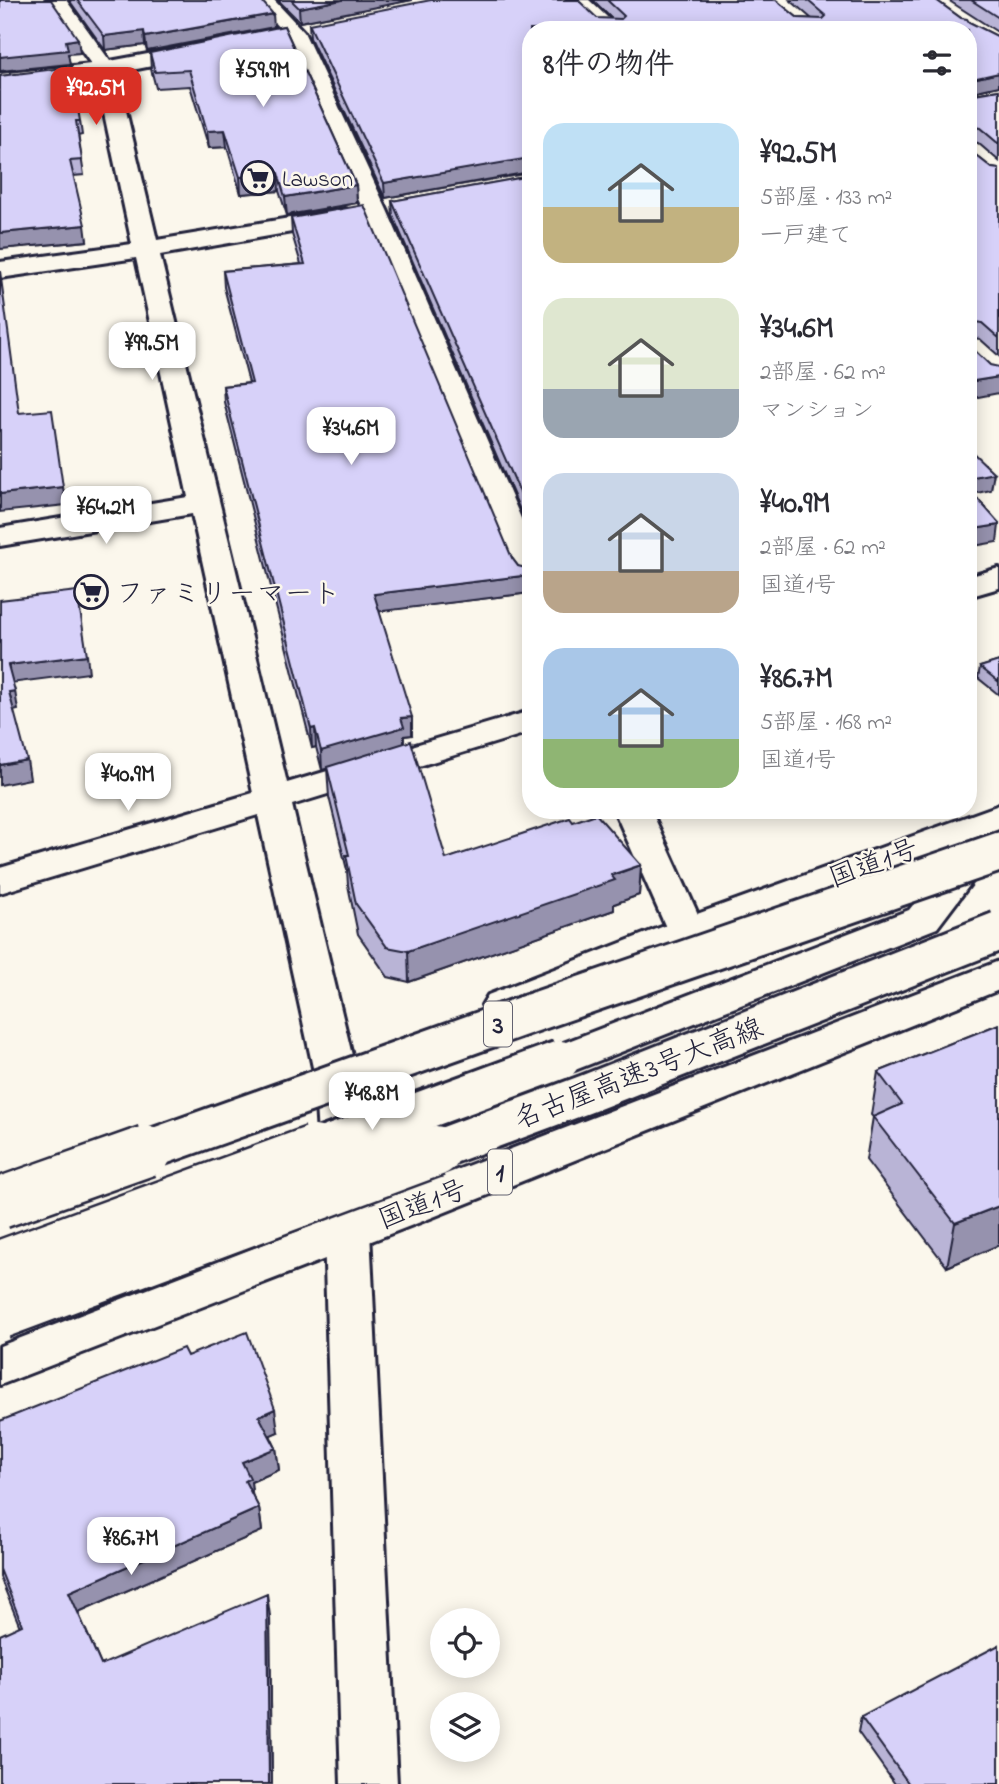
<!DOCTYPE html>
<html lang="ja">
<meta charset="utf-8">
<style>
body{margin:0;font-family:"Indie Flower","Klee One",sans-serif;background:#f7f7f7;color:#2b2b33;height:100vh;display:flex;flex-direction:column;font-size:26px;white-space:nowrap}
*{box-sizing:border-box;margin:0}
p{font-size:23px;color:#7c7c81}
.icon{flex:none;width:38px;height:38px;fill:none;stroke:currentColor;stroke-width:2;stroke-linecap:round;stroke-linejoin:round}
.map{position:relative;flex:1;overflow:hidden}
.sheet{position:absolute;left:522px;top:21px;width:455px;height:798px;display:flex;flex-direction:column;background:#fff;border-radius:28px;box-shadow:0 4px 18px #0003}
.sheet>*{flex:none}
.tools{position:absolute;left:430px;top:1608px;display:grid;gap:14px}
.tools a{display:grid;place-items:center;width:70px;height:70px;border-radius:50%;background:#fff;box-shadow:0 4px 18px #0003;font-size:35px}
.price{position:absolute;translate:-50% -60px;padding:0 16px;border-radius:14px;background:#fff;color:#222;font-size:23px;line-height:46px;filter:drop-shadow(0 2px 4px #0008)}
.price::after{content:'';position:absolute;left:50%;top:42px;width:21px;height:16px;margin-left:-10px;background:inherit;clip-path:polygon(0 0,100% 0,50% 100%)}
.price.active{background:#d93025;color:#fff}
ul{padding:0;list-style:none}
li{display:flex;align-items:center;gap:21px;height:175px;padding:0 21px}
li span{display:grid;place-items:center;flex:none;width:196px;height:140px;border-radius:21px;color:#555}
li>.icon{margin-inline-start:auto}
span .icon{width:84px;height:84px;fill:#fffc;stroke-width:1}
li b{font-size:30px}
h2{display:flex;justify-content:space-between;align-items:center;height:84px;padding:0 21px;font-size:30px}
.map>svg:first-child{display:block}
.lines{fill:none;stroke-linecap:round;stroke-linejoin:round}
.minor-casing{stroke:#22223b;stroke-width:6}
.highway-casing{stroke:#22223b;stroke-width:6}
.minor{fill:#fbf7ec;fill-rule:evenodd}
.highway{fill:#fbf7ec;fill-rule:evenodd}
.highway-bridge-far1-casing{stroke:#22223b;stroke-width:44;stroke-linecap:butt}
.highway-bridge-casing{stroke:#22223b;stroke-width:55;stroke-linecap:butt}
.highway-bridge-far1{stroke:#fbf7ec;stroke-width:38}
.highway-bridge{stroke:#fbf7ec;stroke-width:50}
.wall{fill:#b9b4d6;stroke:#22223b;stroke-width:2}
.shaded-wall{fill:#9692ae;stroke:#22223b;stroke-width:2}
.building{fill:#d7d1f9;stroke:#22223b;stroke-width:2}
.labels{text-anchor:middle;stroke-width:5;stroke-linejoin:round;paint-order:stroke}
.far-poi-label{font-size:23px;fill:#22223b;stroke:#fbf7ec;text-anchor:start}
.shield{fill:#fbf7ec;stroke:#636270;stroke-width:2}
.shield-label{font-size:26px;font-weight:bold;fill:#22223b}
.poi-label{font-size:28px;fill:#22223b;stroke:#fbf7ec;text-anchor:start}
.street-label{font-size:28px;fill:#22223b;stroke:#fbf7ec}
</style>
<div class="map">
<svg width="999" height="1784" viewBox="0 0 999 1784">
<rect width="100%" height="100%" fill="#fbf7ec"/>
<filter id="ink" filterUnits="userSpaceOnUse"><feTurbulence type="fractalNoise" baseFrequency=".0143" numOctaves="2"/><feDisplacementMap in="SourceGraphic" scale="14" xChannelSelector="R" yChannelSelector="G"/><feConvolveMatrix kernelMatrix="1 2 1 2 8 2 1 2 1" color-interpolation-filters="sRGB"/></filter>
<g filter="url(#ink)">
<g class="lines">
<g class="minor-casing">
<path id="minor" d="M46,0H66L110,61L202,44L209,46L213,50L209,54L202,56L117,73L157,240L344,209L353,211L356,216L353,221L344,223L160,255L287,783L530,711V732L292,805L356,1072L370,1232L397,1784H341L324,1232L314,1072L258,815L0,893V868L253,793L192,514L0,546V528L188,497L136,258L0,278V262L132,244L96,76L0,88V74L91,64Z
M253,0H274L304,32L387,210L530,539V585L519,582L514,575L363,210L285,34Z
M567,0H589L621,30H598Z
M999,568V588L968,597V577Z
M614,810H651L706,932L700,941L686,945L672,941Z"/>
</g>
<g class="highway-casing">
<path id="highway" d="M999,805V829L968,840L977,838L990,842L996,850L937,928L575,1070L560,1075L545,1070L539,1060L545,1050L909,910L963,842L700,941L516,1015L502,1019L488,1015L482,1005L488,995L672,923Z
M999,961V990L423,1221L0,1385V1346Z"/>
</g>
<use href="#minor" class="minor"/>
<use href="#highway" class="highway"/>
<g class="highway-bridge-far1-casing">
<path id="highway-bridge-far1" d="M142,1152L523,1016L999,852
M309,1152L560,1060
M430,1152L586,1094L999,931"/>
</g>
<g class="highway-bridge-casing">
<path id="highway-bridge" d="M0,1203L147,1151
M0,1266L314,1151
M0,1313L435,1151"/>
</g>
<use href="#highway-bridge-far1" class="highway-bridge-far1"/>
<use href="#highway-bridge" class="highway-bridge"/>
</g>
<path class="wall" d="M69,0H261L274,27L147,51L145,45L105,50Z
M278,0H412L300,22Z
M593,0H776L798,18L812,19L790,0H936L961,18L999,37V86L968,93V95L999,90V161L978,143L968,141V149L992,168L999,169V356L980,339L968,337V344L999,393L530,30V173L385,198L310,38L309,24L612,19Z
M948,0H999V33Z
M284,26L356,185L357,203L287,215L279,191L241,194L227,147L209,148L190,86L156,88L151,69L150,53Z
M0,76L80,121L82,135L78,136L84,175L73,176L87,241L0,249Z
M530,176V533L393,216L392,201Z
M291,218L512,558L518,566L530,593L379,611L412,735L404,736V743L446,859L573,822L641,865L639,895L614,904V910L409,982L388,977L358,934L348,885L347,870L329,797L327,768L322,770L316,747L312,748L224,402L223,386L249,383L224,287L223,271L301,264L292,234Z
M999,661V695L978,678L980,667Z
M999,1024V1245L947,1267L866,1160L873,1117L871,1115L878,1072Z
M187,1356L278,1432L270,1435L276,1448L279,1470L251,1482L252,1495L259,1508L262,1531L78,1612L101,1665L270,1616L272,1784L20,1627L0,1577V1421Z
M861,1717L999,1784H895L858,1732Z"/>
<path class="shaded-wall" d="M342,0H412L300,22L299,8Z
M273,14L274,27L147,51L145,37Z
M144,31L145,45L105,50L104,36Z
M78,39L80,53L68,54L70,64L0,71V57L66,41Z
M999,73V86L968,93V80Z
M225,130L227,147L209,148L207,131Z
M530,157V172L385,198L384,183Z
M278,173L279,191L241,194L240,177Z
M356,185L357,203L287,215L285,197Z
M85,225L87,241L0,249V233Z
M999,377V393L968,399V382Z
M994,473L991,490L968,495V478Z
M63,487L66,505L0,512V494Z
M999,525L997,542L968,547V530Z
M530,575V593L375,612L374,594Z
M87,655L89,673L11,683L8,665Z
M15,691L18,710L13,711L9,692Z
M412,717V735L404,736V746L322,770L321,751L401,718Z
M315,728L316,747L312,748L311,729Z
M27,760L30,779L0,785V765Z
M641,865L639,895L614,904V910L409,982L408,951Z
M999,1206V1245L947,1267L955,1223Z
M275,1409L278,1432L262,1439L259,1416Z
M276,1448L279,1470L251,1482L253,1501L248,1503L242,1462Z
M259,1508L262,1531L74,1614L69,1592Z
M267,1594L270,1616L272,1784H269Z"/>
<path class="building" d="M0,0H51L78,39L66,41L68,50L0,57Z
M77,0H261L273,14L145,37L144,31L104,36Z
M291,0H342L299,8Z
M431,0H578L597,18L621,19L624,16L607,0H776L798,18L823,19L826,16L807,0H936L961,18L967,19L969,22L999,37V73L968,80V30H530V158L384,183L309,24Z
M971,0H999V18Z
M284,26L356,185L285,197L278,173L240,177L225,130L207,131L189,70L155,72L150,53Z
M71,67L80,121H76L82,160L70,161L85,225L0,233V76Z
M968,87V95L999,90V144L980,128L968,126V149L992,168L999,169V338L982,323L969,321L968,344L990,365L999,367V377L968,382Z
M530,176V515L392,201Z
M364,205L512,558L518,566L530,569V575L374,594L412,717L401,718L404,727L321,751L315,728L311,729L223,386L252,383L223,271L305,264L291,218Z
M0,271L19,413L52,410L63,487L0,494Z
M968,448L994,473L968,478Z
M968,488L999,523V525L968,530Z
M77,591L87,655L8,665L15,691L9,692L27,760L0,765V600Z
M999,661V682L980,667Z
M411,741L446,859L570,818L573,822L596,814L641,865L611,875L615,880L408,951L387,947L356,904L346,855H349L327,767Z
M999,1024V1206L955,1223L873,1117L902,1104L878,1072Z
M247,1332L275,1409L259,1416L276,1448L242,1462L250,1478L245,1481L259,1508L69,1592L101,1665L267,1594L269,1784H0V1635L22,1625L0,1569V1421L183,1348L187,1356Z
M999,1645V1784H909L861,1717Z"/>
</g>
<defs>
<g id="supermarket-ring" transform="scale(1.75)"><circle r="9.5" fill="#fbf7ec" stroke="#22223b" stroke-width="1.5"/><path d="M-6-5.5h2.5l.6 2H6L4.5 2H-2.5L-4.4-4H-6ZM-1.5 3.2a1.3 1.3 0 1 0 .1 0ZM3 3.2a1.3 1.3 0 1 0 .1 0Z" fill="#22223b"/></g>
</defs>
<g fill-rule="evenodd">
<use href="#supermarket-ring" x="258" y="178"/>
<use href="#supermarket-ring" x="91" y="592"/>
</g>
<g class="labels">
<g class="far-poi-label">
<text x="282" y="186">Lawson</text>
</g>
<g class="shield">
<rect x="484" y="1001.5" width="28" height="45" rx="5"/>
<rect x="488" y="1149.5" width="24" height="45" rx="5"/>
</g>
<g class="shield-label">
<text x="498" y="1033">3</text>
<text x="500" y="1181">1</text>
</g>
<g class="poi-label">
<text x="116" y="602">ファミリーマート</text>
</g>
<g class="street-label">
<text transform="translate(873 862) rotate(-20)" y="10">国道1号</text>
<text transform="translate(638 1072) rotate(-21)" y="10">名古屋高速3号大高線</text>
<text transform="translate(422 1203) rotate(-21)" y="10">国道1号</text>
</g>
</g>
</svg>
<div class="tools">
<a><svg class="icon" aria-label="locate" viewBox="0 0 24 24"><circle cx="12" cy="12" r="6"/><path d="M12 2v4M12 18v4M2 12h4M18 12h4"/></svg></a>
<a><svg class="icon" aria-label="layers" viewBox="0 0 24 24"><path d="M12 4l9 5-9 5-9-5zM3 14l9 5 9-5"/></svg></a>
</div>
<b class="price" style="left:263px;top:109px">¥59.9M</b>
<b class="price active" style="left:96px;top:127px">¥92.5M</b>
<b class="price" style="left:152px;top:382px">¥99.5M</b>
<b class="price" style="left:351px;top:467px">¥34.6M</b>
<b class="price" style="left:106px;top:546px">¥64.2M</b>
<b class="price" style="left:128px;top:813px">¥40.9M</b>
<b class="price" style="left:372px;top:1132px">¥48.8M</b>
<b class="price" style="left:131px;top:1577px">¥86.7M</b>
<section class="sheet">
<h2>8件の物件<svg class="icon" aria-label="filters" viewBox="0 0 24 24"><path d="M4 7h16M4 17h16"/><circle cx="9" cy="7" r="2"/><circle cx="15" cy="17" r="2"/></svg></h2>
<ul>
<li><span style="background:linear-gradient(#bfe0f5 60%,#c2b280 0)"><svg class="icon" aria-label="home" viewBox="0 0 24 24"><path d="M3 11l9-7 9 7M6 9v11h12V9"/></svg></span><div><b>¥92.5M</b><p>5部屋 · 133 m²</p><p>一戸建て</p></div></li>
<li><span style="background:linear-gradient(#dfe7d0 65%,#9aa5b1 0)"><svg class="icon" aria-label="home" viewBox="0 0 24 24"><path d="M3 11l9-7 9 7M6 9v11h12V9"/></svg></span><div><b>¥34.6M</b><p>2部屋 · 62 m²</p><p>マンション</p></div></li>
<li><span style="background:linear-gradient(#c9d6e8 70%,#b9a48a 0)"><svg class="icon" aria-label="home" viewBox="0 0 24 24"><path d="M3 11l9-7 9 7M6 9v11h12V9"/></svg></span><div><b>¥40.9M</b><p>2部屋 · 62 m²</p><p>国道1号</p></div></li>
<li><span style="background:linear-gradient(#a9c7e8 65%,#8fb573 0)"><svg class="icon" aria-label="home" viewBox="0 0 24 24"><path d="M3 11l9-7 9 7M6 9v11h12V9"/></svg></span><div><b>¥86.7M</b><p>5部屋 · 168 m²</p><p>国道1号</p></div></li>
</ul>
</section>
</div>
